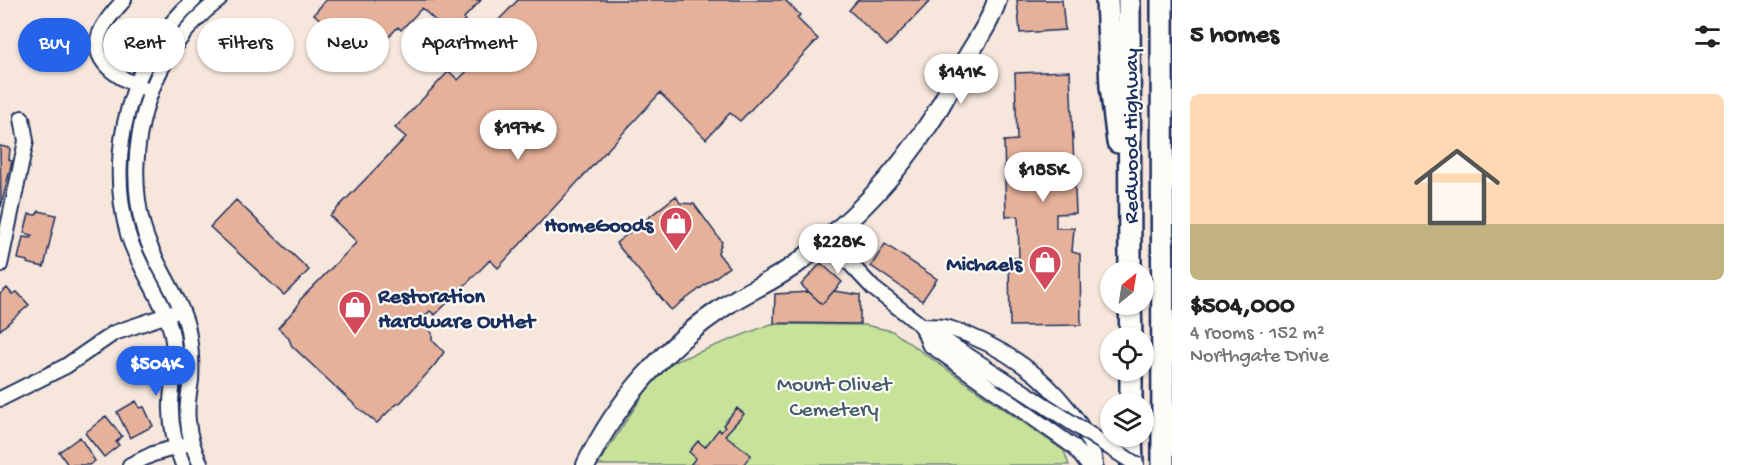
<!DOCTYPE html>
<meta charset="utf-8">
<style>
body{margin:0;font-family:"Gochi Hand",sans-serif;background:#f2f2f2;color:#222;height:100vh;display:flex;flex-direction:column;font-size:22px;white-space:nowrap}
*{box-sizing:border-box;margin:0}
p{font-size:20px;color:#767676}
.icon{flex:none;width:33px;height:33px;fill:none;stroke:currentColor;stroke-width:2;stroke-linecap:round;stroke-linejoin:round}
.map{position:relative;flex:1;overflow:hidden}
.sheet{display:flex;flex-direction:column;background:#fff;width:570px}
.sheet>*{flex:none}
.hud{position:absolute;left:18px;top:18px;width:570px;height:54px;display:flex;gap:12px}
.needle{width:39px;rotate:30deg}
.fabs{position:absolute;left:1100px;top:261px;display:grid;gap:12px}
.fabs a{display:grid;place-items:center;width:54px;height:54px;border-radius:50%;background:#fff;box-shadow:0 2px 4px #0004;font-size:30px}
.price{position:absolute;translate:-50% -51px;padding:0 14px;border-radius:21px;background:#fff;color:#222;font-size:20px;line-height:39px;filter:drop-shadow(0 2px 3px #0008)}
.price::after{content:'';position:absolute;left:50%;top:36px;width:18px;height:14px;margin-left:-9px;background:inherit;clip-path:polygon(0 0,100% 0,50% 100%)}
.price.on{background:#2563eb;color:#fff}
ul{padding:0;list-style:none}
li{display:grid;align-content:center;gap:12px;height:318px;padding:0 18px}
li+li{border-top:2px solid #e0e0e0}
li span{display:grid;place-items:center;height:186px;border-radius:9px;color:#555}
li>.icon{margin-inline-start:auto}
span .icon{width:108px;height:108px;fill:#fffc;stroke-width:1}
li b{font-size:26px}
h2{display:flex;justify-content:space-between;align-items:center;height:72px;padding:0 18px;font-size:26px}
.pill{padding:0 21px;border-radius:27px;background:#fff;box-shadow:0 2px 4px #0004;font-size:21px;line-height:54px}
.pill.on{background:#2563eb;color:#fff}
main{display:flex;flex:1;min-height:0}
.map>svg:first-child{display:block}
.green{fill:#c7e39a;stroke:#71897c;stroke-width:1.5}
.building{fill:#e6b19a;stroke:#1b2f5e;stroke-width:1.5}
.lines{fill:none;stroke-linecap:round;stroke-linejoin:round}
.minor-casing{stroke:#1b2f5e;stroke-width:18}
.major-casing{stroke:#1b2f5e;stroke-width:22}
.highway-casing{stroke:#1b2f5e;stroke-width:26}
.minor{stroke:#fdfcf7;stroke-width:14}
.major{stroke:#fdfcf7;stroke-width:18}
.highway{stroke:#fdfcf7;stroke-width:21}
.minor-bridge-casing{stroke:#1b2f5e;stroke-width:18;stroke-linecap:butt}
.minor-bridge{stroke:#fdfcf7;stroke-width:14}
.labels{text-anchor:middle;stroke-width:4.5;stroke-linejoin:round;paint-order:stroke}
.street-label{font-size:22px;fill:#1b2f5e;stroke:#fdfcf7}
.poi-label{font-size:22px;font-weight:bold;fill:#1b2f5e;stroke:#fdfcf7;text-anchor:end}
.park-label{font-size:22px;fill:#465c6d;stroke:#fdfcf7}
</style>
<main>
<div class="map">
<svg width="1172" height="465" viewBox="0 0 1172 465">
<rect width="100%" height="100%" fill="#f6e6db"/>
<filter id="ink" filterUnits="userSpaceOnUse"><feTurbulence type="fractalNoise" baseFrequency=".0167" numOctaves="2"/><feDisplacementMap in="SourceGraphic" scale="12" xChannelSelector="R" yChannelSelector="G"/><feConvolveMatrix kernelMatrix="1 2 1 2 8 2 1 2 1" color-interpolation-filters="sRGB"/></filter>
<g filter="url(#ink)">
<path class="green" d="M771,324L865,325L892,331L1064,451L1069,465H598L625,422L646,391L671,363Z"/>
<path class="building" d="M326,0H481L464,18L465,20L449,34L422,8L401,30L398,27L366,61L357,52L351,54L327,32V26L314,14Z
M518,0H785L800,15L797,18L818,39L740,121L730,113L706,139L660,93L498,268L490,260L435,315L430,311L420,321L432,333V340L444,352L434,366L401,402L394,406L377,423L358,408L292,346L288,337L278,328L297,307L300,300L357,242L330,216L406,137L395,128L449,71L458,80L470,68L461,59Z
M858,0H931L887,46L849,10Z
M1017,0H1062L1065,30L1020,33Z
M1070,71L1076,213L1056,214V228H1074L1072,252L1080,254V257L1081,325L1010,326L1009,258H1019L1018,216L1006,217L1004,141L1017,140L1015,73Z
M0,146L10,148L9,160L12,161L1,207Z
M676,196L680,203L694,204L722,242L718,253L729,267L671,310L616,243Z
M236,200L309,270L284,295L210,227Z
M39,211L56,215L44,267L27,263L28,261L18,259L23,237L31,238L32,235L24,233L29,214L36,215Z
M885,244L937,279L922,301L871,266Z
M821,263L842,282L822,304L801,285Z
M7,288L12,294L17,292L29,305L0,330V294Z
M834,291L860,295V324L774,323L775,294L809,292L822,304Z
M133,363L145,364L144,374L132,373Z
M136,401L140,408L144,407L153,426L130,438L117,412Z
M737,408L744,414L725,435L751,455L743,465H690L696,458L689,452L698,441L705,447L719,429L721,432L725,427L723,425Z
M106,416L122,436L116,442L119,445L104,457L85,433Z
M80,437L95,461L89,465H68L59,452Z"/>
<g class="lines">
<g class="minor-casing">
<path id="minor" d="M124,0C118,7 111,14 106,22C82,57 115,77 144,88
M828,240L873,288L922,326L1001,377
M0,265L26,141L22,118
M922,326C931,326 941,326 949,328C975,336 1002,350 1024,366C1051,385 1094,431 1095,465
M922,326L929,344L1074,447L1088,465
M0,399L66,366L114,333L173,313
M130,465L153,454L184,445
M183,465C175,445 170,425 171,403C172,379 177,359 172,335C165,300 138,269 128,234C105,153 131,56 194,0
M201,465C194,451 189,437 188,421C186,407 189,394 191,380C192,364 191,347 188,330C180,295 154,265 144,230C121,149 150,50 219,0"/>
</g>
<g class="major-casing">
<path id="major" d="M586,465C617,401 665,346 725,306C749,290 776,280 799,262C851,223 894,178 929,124C942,105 952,84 963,64C975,43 990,23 997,0"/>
</g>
<g class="highway-casing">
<path id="highway" d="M1107,0L1111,86L1118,142
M1129,0L1130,272
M1162,0L1163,465
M1130,304L1131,338
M1131,370V404
M1131,436L1132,465"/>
</g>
<use href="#minor" class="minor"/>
<use href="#major" class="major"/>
<use href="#highway" class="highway"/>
<g class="minor-bridge-casing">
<path id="minor-bridge" d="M1001,377L1137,465"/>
</g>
<use href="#minor-bridge" class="minor-bridge"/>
</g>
</g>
<defs>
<g id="shop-pin" transform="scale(1.725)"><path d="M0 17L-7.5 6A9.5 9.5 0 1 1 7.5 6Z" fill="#d1495b" stroke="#fdfcf7"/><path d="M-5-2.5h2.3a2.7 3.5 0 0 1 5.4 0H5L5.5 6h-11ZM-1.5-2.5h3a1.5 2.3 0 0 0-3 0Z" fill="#fff"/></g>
</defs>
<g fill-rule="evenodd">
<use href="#shop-pin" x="676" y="223"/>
<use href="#shop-pin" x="1045" y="262"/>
<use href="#shop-pin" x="355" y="307"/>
</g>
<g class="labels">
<g class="street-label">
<text transform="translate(1129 136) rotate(-90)" y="8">Redwood Highway</text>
</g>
<g class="poi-label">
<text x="653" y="231">HomeGoods</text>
<text x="1022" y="270">Michaels</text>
<text x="378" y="302" text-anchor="start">Restoration<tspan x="378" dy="25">Hardware Outlet</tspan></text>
</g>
<g class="park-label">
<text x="834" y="390">Mount Olivet<tspan x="834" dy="25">Cemetery</tspan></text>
</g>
</g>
</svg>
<div class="fabs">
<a><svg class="needle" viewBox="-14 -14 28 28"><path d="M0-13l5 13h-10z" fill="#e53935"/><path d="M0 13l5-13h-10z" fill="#767676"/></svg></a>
<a><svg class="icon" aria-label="locate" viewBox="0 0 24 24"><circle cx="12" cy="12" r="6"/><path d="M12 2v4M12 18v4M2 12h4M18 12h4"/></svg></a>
<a><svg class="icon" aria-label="layers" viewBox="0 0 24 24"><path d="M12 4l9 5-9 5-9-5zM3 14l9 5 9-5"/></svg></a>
</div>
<b class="price" style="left:961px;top:105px">$141K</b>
<b class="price" style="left:518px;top:161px">$197K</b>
<b class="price" style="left:1043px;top:203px">$185K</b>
<b class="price" style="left:838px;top:275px">$228K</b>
<b class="price on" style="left:156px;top:397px">$504K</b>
<div class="hud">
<a class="pill on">Buy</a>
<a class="pill">Rent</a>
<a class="pill">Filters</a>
<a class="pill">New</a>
<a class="pill">Apartment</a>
</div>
</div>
<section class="sheet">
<h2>5 homes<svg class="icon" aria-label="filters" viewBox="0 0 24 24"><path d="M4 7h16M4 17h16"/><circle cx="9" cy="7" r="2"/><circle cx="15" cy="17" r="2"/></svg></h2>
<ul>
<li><span style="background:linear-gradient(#ffd9b3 70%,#c2b280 0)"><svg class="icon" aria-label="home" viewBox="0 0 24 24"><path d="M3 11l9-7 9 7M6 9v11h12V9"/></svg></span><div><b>$504,000</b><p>4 rooms · 152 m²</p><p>Northgate Drive</p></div></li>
</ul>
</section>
</main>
